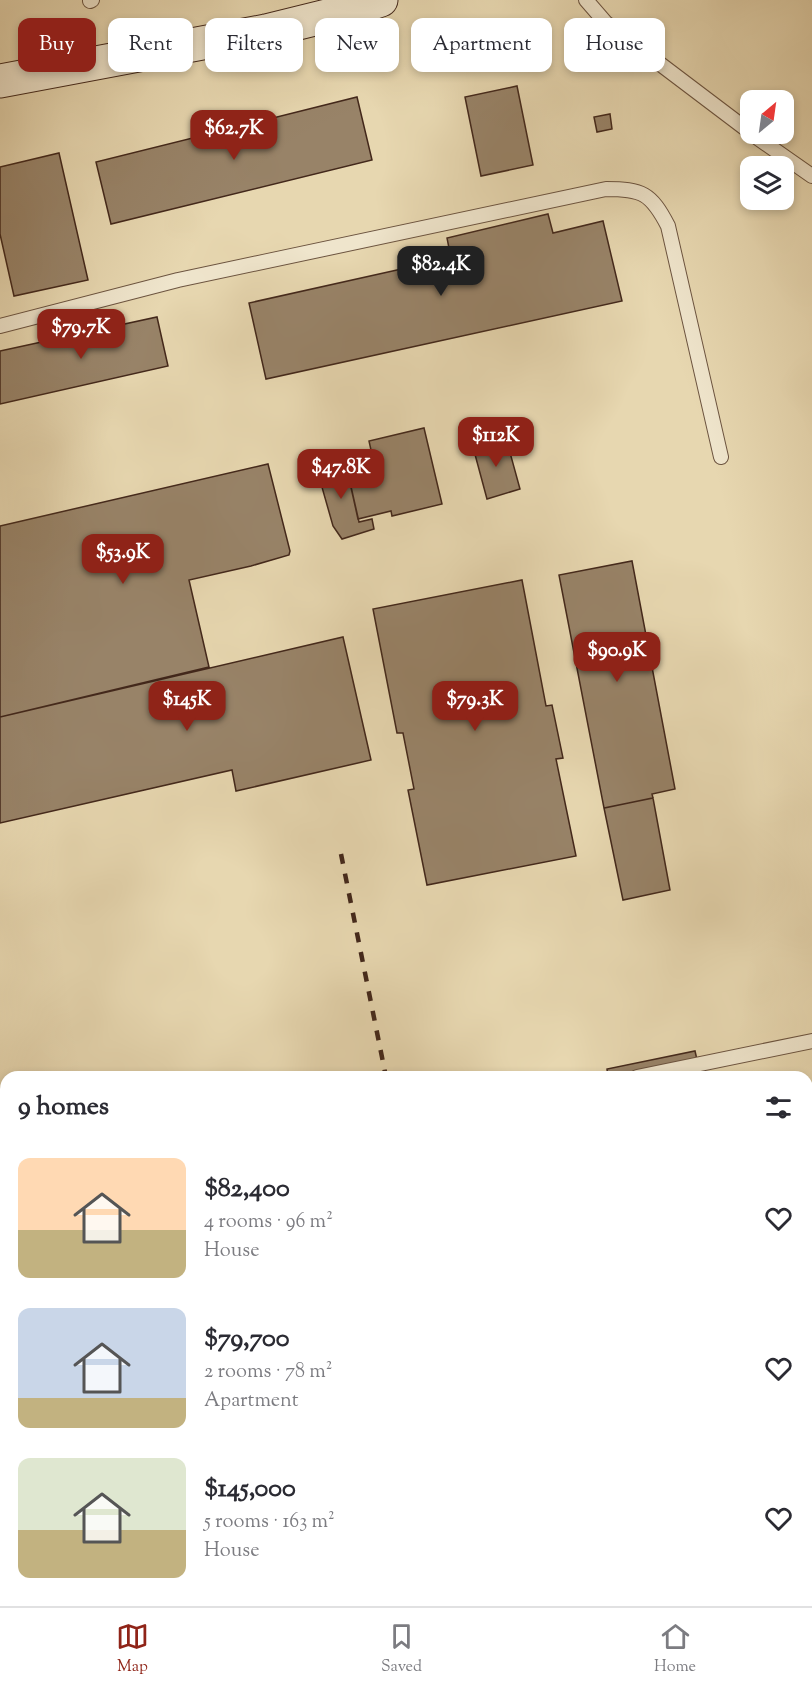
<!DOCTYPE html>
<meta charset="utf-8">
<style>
body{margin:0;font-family:"Sorts Mill Goudy",serif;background:#f7f7f7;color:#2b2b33;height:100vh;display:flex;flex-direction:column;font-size:22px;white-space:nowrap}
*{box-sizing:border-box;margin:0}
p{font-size:20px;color:#7c7c81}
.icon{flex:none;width:33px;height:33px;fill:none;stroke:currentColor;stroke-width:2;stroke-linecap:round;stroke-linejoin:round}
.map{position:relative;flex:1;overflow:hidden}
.drawer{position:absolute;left:0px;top:1071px;width:813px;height:536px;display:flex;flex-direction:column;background:#fff;border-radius:18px 18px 0 0;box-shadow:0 3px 9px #0003}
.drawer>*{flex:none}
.banner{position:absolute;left:18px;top:18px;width:777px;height:54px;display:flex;gap:12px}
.needle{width:39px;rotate:29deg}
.fabs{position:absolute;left:740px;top:90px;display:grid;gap:12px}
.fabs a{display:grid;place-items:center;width:54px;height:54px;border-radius:12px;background:#fff;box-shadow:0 3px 9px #0003;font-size:30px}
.price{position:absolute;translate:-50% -51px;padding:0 14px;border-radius:12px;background:#8f2418;color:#fff;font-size:20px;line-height:39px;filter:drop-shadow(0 2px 3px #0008)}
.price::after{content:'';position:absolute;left:50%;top:36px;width:18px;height:14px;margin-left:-9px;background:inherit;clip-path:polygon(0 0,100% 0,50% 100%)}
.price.selected{background:#222;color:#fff}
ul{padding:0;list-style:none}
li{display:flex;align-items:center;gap:18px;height:150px;padding:0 18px}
li span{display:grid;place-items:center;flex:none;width:168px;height:120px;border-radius:12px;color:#555}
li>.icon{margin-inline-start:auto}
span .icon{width:72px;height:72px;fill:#fffc;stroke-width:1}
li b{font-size:26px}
h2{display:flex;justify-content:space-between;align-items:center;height:72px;padding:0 18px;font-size:26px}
.tag{padding:0 21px;border-radius:12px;background:#fff;box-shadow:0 3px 9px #0003;font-size:21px;line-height:54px}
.tag.selected{background:#8f2418;color:#fff}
.tabs{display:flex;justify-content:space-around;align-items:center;height:84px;border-top:2px solid #e1e1e2;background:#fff;font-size:16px;color:#7c7c81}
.tabs a{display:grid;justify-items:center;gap:3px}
.tabs .selected{color:#8f2418}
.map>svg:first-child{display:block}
.green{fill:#cbb997;stroke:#877059;stroke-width:1.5}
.building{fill:#988368;stroke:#43281b;stroke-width:1.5}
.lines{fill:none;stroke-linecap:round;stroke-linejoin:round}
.lane-casing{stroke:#6c5440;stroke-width:16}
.secondary-casing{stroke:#43281b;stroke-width:35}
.lane{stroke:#efe5cc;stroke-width:14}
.secondary{stroke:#efe5cc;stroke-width:33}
.rail{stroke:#43281b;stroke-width:4.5;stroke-dasharray:10 10;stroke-linecap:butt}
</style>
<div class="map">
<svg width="812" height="1606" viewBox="0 0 812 1606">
<rect width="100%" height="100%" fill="#e7d7b0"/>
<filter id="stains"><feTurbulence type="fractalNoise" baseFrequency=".00333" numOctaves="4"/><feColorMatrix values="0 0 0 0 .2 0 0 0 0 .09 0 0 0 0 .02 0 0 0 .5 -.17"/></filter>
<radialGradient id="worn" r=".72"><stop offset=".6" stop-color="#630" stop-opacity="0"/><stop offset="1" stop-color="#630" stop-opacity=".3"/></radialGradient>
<path class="green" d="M812,1243V1277L807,1278V1244Z
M812,1433V1470L807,1471V1434Z
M560,1600L643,1601L644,1606H557Z"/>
<path class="building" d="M474,42L477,62L435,68L432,49Z
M517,86L533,165L481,176L465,97Z
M357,97L372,160L111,224L96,162Z
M610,114L612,129L597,132L594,117Z
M59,153L88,280L14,296L0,234V167Z
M548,214L553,233L603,221L622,301L266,379L249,303L451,258L447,238Z
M157,317L168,366L0,404V351Z
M424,428L442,504L392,516L391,511L358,519L344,456L371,450L369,441Z
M506,438L520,489L487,499L473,447Z
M345,460L359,522L372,519L374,529L342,539L333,526L316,466Z
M268,464L290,551L289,555L251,566L189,580L209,667L0,717V526Z
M632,561L675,789L652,794L653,798L604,808L559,575Z
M522,580L546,706L552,705L563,758L556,759L576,856L427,885L408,790L414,789L403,733H397L373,609Z
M343,637L371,760L236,791L232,770L0,823V717Z
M653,798L670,890L623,900L604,808Z
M695,1051L701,1077H608L607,1069Z
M812,1093V1243L807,1244V1094Z
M812,1277V1349L807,1350V1278Z
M812,1495V1606H644L643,1600H807V1496Z
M92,1600H356L357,1606H93Z"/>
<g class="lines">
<g class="lane-casing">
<path id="lane" d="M586,0L606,23L750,132
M90,1L92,0
M752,134L812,176
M0,326L178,280L606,189C642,189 651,193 668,226L721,457
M637,1077L812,1041"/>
</g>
<g class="secondary-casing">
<path id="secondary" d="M0,81L266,31L351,10L381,0"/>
</g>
<use href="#lane" class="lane"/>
<use href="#secondary" class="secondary"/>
<path class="rail" d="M341,854L386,1077
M460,1600L461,1606
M496,1600L498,1606"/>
</g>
<rect width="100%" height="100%" filter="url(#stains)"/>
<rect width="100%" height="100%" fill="url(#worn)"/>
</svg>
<div class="fabs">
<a><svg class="needle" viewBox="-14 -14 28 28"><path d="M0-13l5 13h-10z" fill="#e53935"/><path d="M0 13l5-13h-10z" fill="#7c7c81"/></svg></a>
<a><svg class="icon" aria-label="layers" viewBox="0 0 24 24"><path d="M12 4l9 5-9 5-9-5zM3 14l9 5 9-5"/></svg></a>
</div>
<b class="price" style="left:234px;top:161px">$62.7K</b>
<b class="price selected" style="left:441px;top:297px">$82.4K</b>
<b class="price" style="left:81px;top:360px">$79.7K</b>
<b class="price" style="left:496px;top:468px">$112K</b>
<b class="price" style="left:341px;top:500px">$47.8K</b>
<b class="price" style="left:123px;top:585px">$53.9K</b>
<b class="price" style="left:617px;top:683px">$90.9K</b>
<b class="price" style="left:187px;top:732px">$145K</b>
<b class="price" style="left:475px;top:732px">$79.3K</b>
<div class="banner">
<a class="tag selected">Buy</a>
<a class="tag">Rent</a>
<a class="tag">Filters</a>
<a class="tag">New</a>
<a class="tag">Apartment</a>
<a class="tag">House</a>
</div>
<section class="drawer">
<h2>9 homes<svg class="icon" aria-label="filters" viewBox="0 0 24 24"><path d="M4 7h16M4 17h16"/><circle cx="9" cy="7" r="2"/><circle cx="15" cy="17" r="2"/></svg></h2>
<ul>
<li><span style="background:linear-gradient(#ffd9b3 60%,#c2b280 0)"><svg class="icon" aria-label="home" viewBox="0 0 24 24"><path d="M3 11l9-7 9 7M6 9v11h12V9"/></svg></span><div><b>$82,400</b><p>4 rooms · 96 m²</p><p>House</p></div><svg class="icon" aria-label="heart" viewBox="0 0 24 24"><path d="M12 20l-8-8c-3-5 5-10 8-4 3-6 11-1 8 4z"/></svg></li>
<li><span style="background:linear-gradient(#c9d6e8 75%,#c2b280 0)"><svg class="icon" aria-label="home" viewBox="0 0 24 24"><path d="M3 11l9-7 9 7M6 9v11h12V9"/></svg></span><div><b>$79,700</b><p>2 rooms · 78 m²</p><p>Apartment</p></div><svg class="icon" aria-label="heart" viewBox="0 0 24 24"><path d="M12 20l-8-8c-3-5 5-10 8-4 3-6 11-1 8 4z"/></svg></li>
<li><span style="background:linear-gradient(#dfe7d0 60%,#c2b280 0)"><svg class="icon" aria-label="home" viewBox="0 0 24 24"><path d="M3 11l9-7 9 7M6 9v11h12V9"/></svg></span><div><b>$145,000</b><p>5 rooms · 163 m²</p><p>House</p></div><svg class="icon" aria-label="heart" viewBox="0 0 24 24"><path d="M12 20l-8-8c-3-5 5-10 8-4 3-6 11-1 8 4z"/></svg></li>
</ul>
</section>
</div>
<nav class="tabs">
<a class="selected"><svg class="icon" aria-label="map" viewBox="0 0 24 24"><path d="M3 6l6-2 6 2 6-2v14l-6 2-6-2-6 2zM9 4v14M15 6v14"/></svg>Map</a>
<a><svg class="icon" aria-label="saved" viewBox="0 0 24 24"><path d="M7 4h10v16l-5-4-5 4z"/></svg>Saved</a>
<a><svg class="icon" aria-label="home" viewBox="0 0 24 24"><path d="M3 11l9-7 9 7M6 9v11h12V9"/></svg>Home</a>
</nav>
